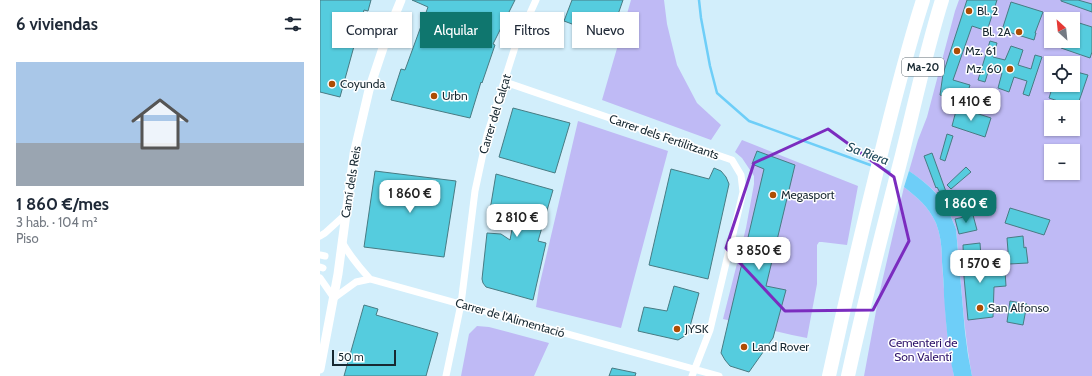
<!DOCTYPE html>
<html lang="es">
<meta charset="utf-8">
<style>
body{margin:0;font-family:Cabin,sans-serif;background:#f2f2f3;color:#1f2937;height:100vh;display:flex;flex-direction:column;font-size:15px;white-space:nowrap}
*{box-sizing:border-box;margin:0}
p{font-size:13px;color:#747a83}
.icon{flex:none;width:22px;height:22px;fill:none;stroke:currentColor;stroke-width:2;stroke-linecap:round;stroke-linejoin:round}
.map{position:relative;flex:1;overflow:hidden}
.details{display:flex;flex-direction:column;background:#fff;width:320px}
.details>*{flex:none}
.top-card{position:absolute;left:12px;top:12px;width:380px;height:36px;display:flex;gap:8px}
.needle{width:26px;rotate:333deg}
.controls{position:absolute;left:724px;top:12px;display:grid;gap:8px}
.controls a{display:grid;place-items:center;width:36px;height:36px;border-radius:0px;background:#fff;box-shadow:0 1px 3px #0004;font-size:20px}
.scale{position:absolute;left:12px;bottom:10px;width:64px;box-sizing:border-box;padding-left:4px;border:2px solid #182932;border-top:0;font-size:11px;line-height:14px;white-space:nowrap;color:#182932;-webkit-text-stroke:3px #fff;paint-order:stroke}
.price{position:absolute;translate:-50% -34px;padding:0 9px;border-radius:8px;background:#fff;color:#222;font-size:13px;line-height:26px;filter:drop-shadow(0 1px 2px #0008)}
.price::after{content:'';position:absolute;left:50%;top:24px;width:12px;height:9px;margin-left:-6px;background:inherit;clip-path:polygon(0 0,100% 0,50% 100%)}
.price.active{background:#0f766e;color:#fff}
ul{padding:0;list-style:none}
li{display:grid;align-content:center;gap:8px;height:212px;padding:0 16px}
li+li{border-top:1px solid #e0e1e3}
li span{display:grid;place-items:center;height:124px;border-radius:0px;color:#555}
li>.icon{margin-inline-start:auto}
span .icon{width:72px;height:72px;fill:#fffc;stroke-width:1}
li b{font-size:17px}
h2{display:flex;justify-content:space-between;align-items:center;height:48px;padding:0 16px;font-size:17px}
.chip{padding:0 14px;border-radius:0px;background:#fff;box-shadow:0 1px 3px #0004;font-size:14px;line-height:36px}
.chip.active{background:#0f766e;color:#fff}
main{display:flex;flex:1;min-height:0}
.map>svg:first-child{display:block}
.green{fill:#bfbaf5;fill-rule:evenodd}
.water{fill:#6ecef8}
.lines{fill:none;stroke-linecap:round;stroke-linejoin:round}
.stream{stroke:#6ecef8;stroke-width:2.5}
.building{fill:#55ccde;stroke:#487b83}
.minor{stroke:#fff;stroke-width:7}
.tertiary{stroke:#fff;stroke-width:9}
.motorway{stroke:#fff;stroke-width:14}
.marked{fill:none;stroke:#7b2cbf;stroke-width:3;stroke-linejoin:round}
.poi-dot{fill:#ad4d03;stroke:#fff;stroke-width:1.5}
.labels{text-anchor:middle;stroke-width:3;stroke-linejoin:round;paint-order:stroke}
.shield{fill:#fff;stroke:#5d6970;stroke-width:1}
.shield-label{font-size:11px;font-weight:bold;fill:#182932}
.poi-label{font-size:12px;fill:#182932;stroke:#fff;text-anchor:start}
.street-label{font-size:12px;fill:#182932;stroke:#fff}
.park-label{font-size:12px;fill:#2c1169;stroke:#fff}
.water-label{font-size:13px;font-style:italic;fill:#224c5d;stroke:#fff}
</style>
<main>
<section class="details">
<h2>6 viviendas<svg class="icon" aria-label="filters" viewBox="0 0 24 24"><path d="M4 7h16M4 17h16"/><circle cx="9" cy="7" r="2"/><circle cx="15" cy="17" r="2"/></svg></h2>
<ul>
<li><span style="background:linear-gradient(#a9c7e8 65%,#9aa5b1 0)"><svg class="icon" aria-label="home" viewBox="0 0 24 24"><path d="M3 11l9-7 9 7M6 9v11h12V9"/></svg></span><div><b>1 860 €/mes</b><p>3 hab. · 104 m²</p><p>Piso</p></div></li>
</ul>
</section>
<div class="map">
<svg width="772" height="376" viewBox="0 0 772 376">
<rect width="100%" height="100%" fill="#d2eefb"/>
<path class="green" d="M311,0H344L347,24L357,65L377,103L401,125L391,140L282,100Z
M639,0H772V376H652C643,328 641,278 636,229C626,200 614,188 589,171L598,140L607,117L635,11ZM731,19H753V41H731ZM731,63H753V85H731ZM731,107H753V129H731ZM731,151H753V173H731Z
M258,121L348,151L301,328L216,307L219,287Z
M422,140L538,186L527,245L502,242H499L497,245V284L487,338L472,335L403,319L426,228L434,184V176L422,158L415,152Z
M584,187C598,198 608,206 616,223C621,236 622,249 622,262C623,276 624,289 625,303C626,327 629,352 634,376H544L559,295Z
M157,326L169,327L229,343L214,376H141L149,334Z"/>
<path class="water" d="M589,171C613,187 626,201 636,229L645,332L648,355L652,376H634C628,350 626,323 624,296C624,285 623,274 622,262C622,249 621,236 616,223C608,206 598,198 584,187Z"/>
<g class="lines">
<path class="stream" d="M379,0L381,18L390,66L397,93L429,121L553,166
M562,169L572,173"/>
</g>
<path class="building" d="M0,0H51L48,11L44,10L20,97L0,92Z
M92,0H195L173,44L175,45L162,83L161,82L150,118L71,100L81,69L85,70L108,7Z
M252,0H303L294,26L282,24L276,33L244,21Z
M647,0H677L667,31L652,26L633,80L650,85L644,104L620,95L623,74Z
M741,0H758L772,4V12L741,1Z
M691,2L723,12L715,33H716L714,40L682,30Z
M753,21L772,27V52L770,58L741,48L743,42L753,45Z
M670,41L677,43L673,57L685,60L691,46L703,50L698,65L711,69L715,55L722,57L709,96L703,94L707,81L694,77L689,92L678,88L682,73L669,69L665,82L658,80Z
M753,71L768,75L757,107L747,103V104L729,98L733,85H753Z
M637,107L671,118L665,137L632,126Z
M193,108L250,123L235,173L179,157Z
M627,134L633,136L625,161L620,159Z
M437,151L475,165L446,286L466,290L453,338L429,372L410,366L405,360L401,353L444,169L432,164Z
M612,153L629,200L625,202L617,187L616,188L604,156Z
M646,167L651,172L631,189L627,185Z
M394,168L401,171L406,177L409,184L388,279L329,265L351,169L389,179Z
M55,171L136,181L124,257L44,247Z
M176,174L233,190L218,241L226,243L213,300L166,287L163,283L162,279L167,233L181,234L190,240L193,224L184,221L185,213L170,210Z
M690,208L730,220L724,235L685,223Z
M653,215L657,230L639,234L635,219Z
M703,236L704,248L706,247L708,263L689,264L687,238Z
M660,243L662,271L669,272L685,271L686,286L674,287L673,317L648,320L644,277L643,245Z
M354,286L379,293L368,334L358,340L318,331L324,307L347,311Z
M690,301L707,304L703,325L687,322Z
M44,305L58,309L56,315L118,333L106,376H24Z
M292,368L316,373L315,376H289Z"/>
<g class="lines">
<path class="minor" d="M185,82L412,160L421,175L423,192L390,330L372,376
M0,236L5,233L26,214
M22,242C30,256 39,267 50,279L399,376
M0,255L5,256
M0,267L3,268
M0,278L14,298L36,282L50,279
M126,376L141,304L155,191L167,135L196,44L216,0"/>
<path class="tertiary" d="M0,369L18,274L34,154L49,90L70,27L81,0"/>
<path class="motorway" d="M509,376C524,307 540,238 557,170C571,113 585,56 603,0
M528,376C544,302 563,229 582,155C595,103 606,51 622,0"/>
</g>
<path class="marked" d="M508,129L574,177L589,241L553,310L465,311L406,248L434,163Z"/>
<g class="poi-dot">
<circle cx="649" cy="11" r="4"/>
<circle cx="699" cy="32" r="4"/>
<circle cx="637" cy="51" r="4"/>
<circle cx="690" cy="69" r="4"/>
<circle cx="12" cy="84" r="4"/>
<circle cx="114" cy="96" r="4"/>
<circle cx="453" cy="195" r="4"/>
<circle cx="660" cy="308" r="4"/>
<circle cx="357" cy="329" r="4"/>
<circle cx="424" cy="347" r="4"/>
</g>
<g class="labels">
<rect class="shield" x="582" y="58" width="42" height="18" rx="3"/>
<g class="shield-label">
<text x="603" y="71">Ma-20</text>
</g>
<g class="poi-label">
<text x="657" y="15">Bl. 2</text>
<text x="691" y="36" text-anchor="end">Bl. 2A</text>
<text x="645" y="55">Mz. 61</text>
<text x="682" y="73" text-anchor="end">Mz. 60</text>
<text x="20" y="88">Coyunda</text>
<text x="122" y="100">Urbn</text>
<text x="461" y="199">Megasport</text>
<text x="668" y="312">San Alfonso</text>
<text x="365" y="333">JYSK</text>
<text x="432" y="351">Land Rover</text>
</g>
<g class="street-label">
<text transform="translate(175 114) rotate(-73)" y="4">Carrer del Calçat</text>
<text transform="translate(344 137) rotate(19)" y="4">Carrer dels Fertilitzants</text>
<text transform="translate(31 182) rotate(-81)" y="4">Camí dels Reis</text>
<text transform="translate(190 318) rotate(16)" y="4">Carrer de l'Alimentació</text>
</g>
<g class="park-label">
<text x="603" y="347">Cementeri de<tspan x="603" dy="14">Son Valentí</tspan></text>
</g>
<g class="water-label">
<text transform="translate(548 153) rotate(20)" y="5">Sa Riera</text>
</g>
</g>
</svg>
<div class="controls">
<a><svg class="needle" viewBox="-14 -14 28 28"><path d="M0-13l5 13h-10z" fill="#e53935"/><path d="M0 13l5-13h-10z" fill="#747a83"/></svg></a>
<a><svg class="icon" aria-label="locate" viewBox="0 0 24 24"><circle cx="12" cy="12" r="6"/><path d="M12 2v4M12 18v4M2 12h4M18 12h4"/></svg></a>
<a>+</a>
<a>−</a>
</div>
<div class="scale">50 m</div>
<b class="price" style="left:651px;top:122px">1 410 €</b>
<b class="price" style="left:90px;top:214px">1 860 €</b>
<b class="price active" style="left:646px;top:224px">1 860 €</b>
<b class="price" style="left:197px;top:238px">2 810 €</b>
<b class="price" style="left:439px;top:271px">3 850 €</b>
<b class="price" style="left:660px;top:284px">1 570 €</b>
<div class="top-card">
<a class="chip">Comprar</a>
<a class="chip active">Alquilar</a>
<a class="chip">Filtros</a>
<a class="chip">Nuevo</a>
</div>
</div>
</main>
